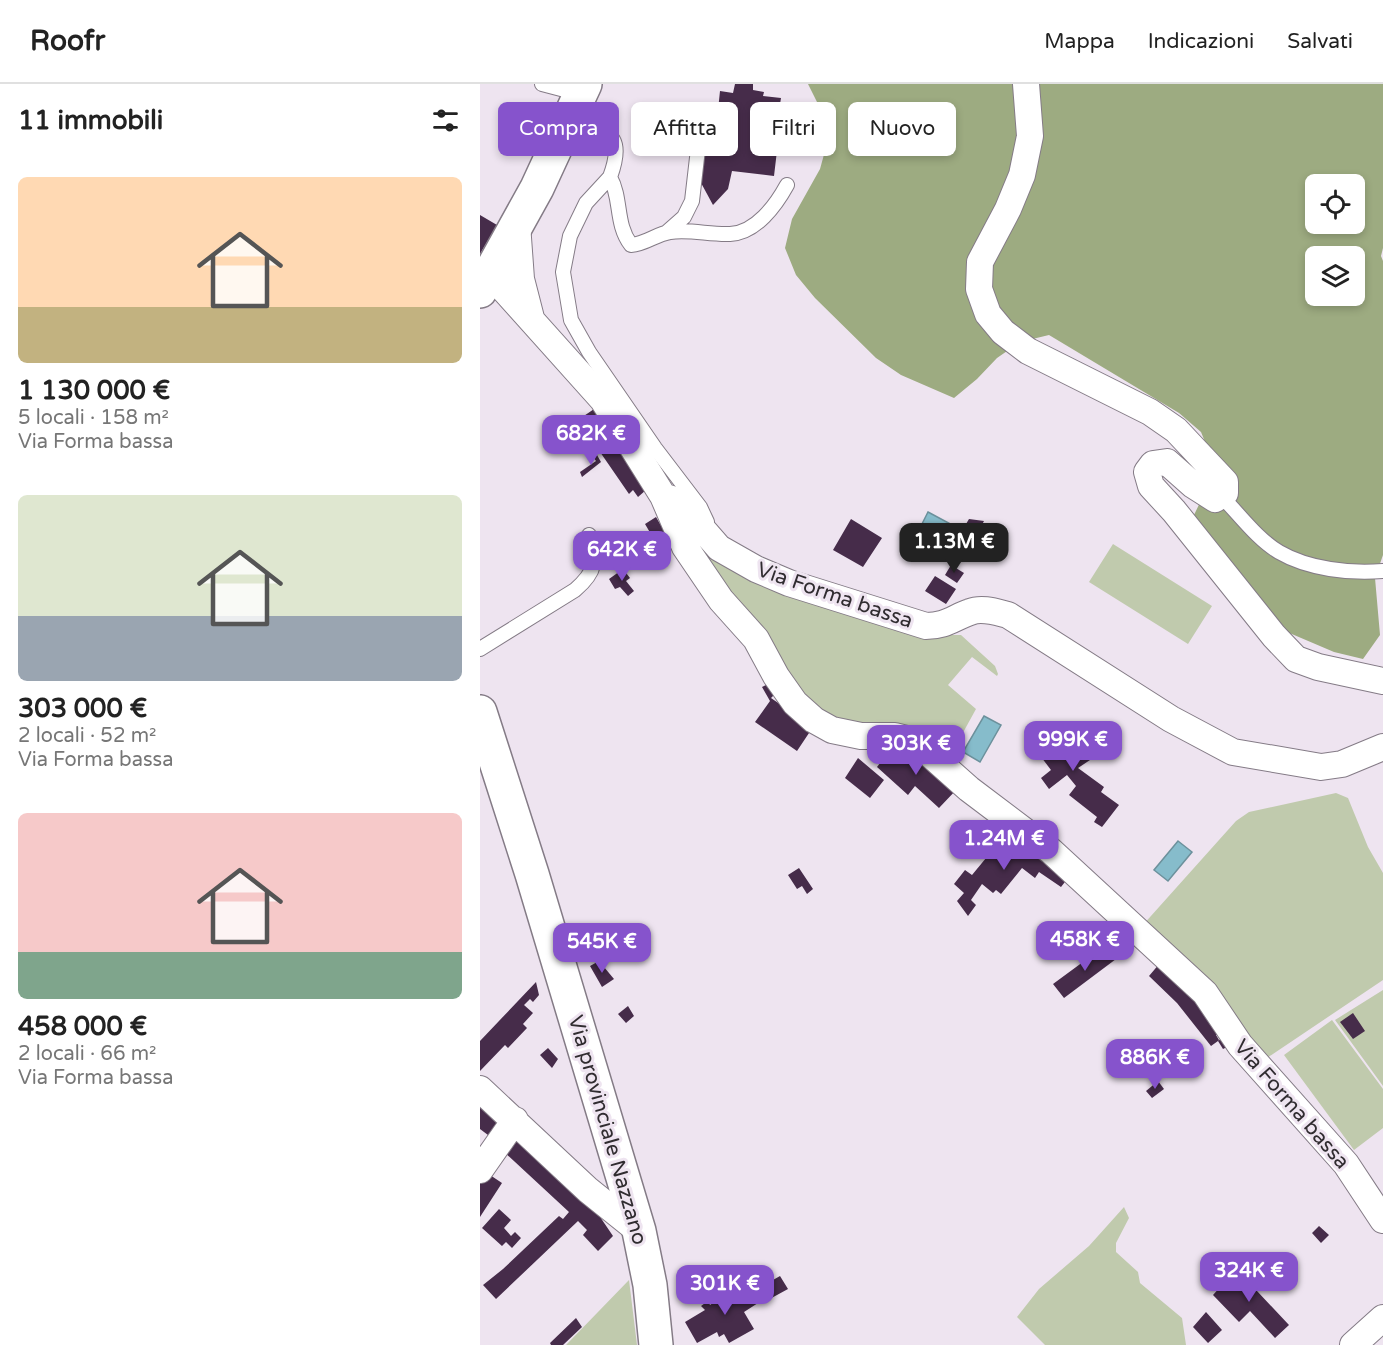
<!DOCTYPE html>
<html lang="it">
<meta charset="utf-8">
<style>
body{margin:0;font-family:"Varela Round",sans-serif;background:#f2f2f2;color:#222;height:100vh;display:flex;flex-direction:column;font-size:22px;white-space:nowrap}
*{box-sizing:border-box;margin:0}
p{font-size:20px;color:#767676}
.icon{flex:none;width:33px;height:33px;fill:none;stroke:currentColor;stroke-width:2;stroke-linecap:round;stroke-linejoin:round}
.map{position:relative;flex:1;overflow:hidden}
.sheet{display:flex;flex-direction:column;background:#fff;width:480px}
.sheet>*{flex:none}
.guide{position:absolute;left:18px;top:18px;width:570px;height:54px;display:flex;gap:12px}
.tools{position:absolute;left:825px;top:90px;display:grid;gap:12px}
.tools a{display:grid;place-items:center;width:60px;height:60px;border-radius:9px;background:#fff;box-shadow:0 3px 9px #0003;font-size:30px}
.price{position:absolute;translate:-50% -51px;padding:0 14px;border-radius:12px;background:#8653cc;color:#fff;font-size:20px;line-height:39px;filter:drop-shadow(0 2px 3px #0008)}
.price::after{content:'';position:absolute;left:50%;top:36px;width:18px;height:14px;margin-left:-9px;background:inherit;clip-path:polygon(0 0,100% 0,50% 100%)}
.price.active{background:#222;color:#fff}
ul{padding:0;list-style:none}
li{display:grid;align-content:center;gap:12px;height:318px;padding:0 18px}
li span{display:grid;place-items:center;height:186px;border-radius:9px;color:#555}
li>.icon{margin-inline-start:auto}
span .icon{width:108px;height:108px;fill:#fffc;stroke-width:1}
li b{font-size:26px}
h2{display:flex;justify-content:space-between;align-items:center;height:72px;padding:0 18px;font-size:26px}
.pill{padding:0 21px;border-radius:9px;background:#fff;box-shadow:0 3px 9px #0003;font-size:21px;line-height:54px}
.pill.active{background:#8653cc;color:#fff}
header{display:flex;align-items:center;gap:36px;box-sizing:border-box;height:84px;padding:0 30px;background:#fff;border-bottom:2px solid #e0e0e0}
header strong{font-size:28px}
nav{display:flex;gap:33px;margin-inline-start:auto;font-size:21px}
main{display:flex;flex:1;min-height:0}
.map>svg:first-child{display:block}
.green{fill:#c0caad}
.forest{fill:#9dab81;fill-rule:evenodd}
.water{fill:#86bccb;stroke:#6c919c;stroke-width:1.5}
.building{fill:#462c4a}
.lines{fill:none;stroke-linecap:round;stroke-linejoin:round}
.service-casing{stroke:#847b86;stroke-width:16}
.minor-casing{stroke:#847b86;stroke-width:28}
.secondary-casing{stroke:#847b86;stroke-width:36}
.service{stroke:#fff;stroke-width:14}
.minor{stroke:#fff;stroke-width:26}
.secondary{stroke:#fff;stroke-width:33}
.labels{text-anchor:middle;stroke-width:6;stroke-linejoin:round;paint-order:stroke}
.street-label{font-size:21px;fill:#302c30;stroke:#eee4f0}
</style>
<header>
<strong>Roofr</strong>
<nav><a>Mappa</a><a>Indicazioni</a><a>Salvati</a></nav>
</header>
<main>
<section class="sheet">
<h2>11 immobili<svg class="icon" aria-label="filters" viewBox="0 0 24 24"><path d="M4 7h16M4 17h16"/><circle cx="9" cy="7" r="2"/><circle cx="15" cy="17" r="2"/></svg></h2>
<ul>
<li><span style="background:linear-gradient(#ffd9b3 70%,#c2b280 0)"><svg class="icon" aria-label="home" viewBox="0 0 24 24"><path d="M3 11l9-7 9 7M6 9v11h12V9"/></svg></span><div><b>1 130 000 €</b><p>5 locali · 158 m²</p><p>Via Forma bassa</p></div></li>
<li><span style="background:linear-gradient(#dfe7d0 65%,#9aa5b1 0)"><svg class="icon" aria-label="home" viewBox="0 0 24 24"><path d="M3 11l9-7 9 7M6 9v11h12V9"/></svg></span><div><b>303 000 €</b><p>2 locali · 52 m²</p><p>Via Forma bassa</p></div></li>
<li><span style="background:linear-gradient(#f6c9c9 75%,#7fa58c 0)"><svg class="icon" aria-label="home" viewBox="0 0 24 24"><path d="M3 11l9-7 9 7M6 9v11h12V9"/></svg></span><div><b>458 000 €</b><p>2 locali · 66 m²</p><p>Via Forma bassa</p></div></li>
</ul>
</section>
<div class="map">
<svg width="903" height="1261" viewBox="0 0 903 1261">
<rect width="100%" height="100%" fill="#eee4f0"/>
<path class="green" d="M633,460L732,522L708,560L609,498Z
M226,468L434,551H481L515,582L518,590L517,592L492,573L468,601L496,625L474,665L435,646L352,636L315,605L219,473Z
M856,709L868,714L888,763L903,789V896L784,976L662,842L756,737L769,728Z
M903,906V1002L855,936Z
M852,936L903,1005V1044L874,1066L804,971Z
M644,1123L649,1134L636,1159V1168L658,1188L660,1199L702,1234L706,1261H565L537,1233L559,1205L609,1162Z
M149,1196L157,1261H86Z"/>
<path class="forest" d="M328,0H903V164L901,172L903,177V471L895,494L900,551L883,575L854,568L800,545L728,457L714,431L727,404L732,375L721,348L699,329L569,251L540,258L517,274L497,295L474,314L421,291L396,274L335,214L316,191L305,164L312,135L340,85L348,56L342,28ZM836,100H874V140H836ZM836,172H874V212H836Z"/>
<path class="water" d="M448,428L478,444L470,460L440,444Z
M504,632L521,641L500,678L483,668Z
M698,757L712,768L688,797L674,786Z"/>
<path class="building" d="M255,0H273V6L284,8L283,12L301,14L298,33H301L294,92L252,87L248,105L233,121L220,97L226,55L249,51L252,29L238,26L240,7L253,9Z
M168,19L179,23L164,61L153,57Z
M0,131L17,141L0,170Z
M117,323L166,406L158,413L153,406L149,410L98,336Z
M117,371L121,378L102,393L100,388L116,377L113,373Z
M176,433L183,445L188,442L195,464L182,469L165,440Z
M371,435L402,454L383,483L353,466Z
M489,435L504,437L496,452L483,445Z
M471,481L484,489L477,499L465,491Z
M143,485L150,494L146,497L154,507L148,512L140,503L135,505L129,495Z
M455,492L476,505L466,520L445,507Z
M290,599L295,610L291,614L333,643L317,667L275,638L290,617L282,603Z
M578,642L592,659L597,656L610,676L598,684L624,703L621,708L639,721L622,743L614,738L617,733L589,711L596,702L587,691L569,705L561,694L571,686L549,657L570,643L572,647Z
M426,664L477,705L459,724L435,702L428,711L397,683L411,665Z
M378,674L404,696L390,714L365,694Z
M515,740L588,794L581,803L559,788L555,794L542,784L521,810L516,806L513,809L502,800L491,816L496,821L488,832L477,817L484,809L474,800L485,786L492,791L525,751Z
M319,784L333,805L327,810L322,802L317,805L308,791Z
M626,861L636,875L584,914L573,900Z
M119,877L134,895L122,903L110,882Z
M680,879L710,906L741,948L736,951L739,956L738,957L744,953L749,962L743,965L738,957L731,962L697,919L669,892Z
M56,898L59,911L53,918L50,915L44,921L53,929L43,940L47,944L28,964L25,961L0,987V957Z
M148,922L154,932L146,939L138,930Z
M873,929L885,947L873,955L860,938Z
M68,964L78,975L72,984L60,971Z
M678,997L684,1005L672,1014L666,1007Z
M0,1013L23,1033L8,1051L0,1045Z
M36,1049L114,1124L133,1152L118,1167L103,1151L107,1146L98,1137L16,1215L3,1201L23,1185L79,1132L83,1135L89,1128L23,1067Z
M7,1089L22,1099L0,1133V1099Z
M19,1125L31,1136L24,1144L31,1152L35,1148L41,1154L32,1164L26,1158L22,1162L2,1144Z
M839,1142L849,1151L841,1159L832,1149Z
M761,1180L766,1187L761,1190L809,1241L795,1254L770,1227L759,1238L733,1211Z
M237,1186L245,1201L233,1207L225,1192Z
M300,1192L308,1205L286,1217L279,1204Z
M265,1197L278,1219L264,1228L274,1245L249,1259L244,1250L239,1253L237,1248L217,1259L205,1238L225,1226L221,1222L228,1217L230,1221Z
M726,1228L742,1246L728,1259L713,1243Z
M96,1234L102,1243L83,1261H71L70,1259Z"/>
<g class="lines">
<g class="service-casing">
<path id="service" d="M62,0L100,10
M91,32C125,49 147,47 130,93
M187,148L204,133L212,117L218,65
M742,413C760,431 777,455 799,468C828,485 871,490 903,487
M227,438L220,423L175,364L109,268L91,236L83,188L90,152L106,119L130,93C142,115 135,140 151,161C166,160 176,150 190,148C210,145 230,151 250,150C276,149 296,121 307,101
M0,565L95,506C117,487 116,478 109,451"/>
</g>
<g class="minor-casing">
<path id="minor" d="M546,0L550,52L542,91L528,125L500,178L499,205L508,230L523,248L548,267L670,328L696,346L745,398V409L735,415L713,401L687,378L673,380L667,388L671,402L694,427L794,552L816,575L838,583L903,597
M37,140L41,195L51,234
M10,190L123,316L183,412L205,463L241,516L276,555L296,592L315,619L334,636L352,646L381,652H415L435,657L489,705L571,767L725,909L760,961L866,1080L903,1136
M189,414L198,417L239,464L276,485L309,499L446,542C466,542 473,534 490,528C502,523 516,528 528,531L691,635L753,668L841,683L862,680L903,663
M0,1005L108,1106L159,1147
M0,1086L35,1036
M873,1261L903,1234"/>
</g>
<g class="secondary-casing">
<path id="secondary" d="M0,207L57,104L105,0
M0,628L52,790L159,1147L170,1201L176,1261"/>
</g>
<use href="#service" class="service"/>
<use href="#minor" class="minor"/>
<use href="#secondary" class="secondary"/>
</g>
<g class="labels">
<g class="street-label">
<text transform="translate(355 511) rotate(19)" y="7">Via Forma bassa</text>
<text transform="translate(812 1020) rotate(49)" y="7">Via Forma bassa</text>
<text transform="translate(128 1046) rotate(74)" y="7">Via provinciale Nazzano</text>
</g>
</g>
</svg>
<div class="tools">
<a><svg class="icon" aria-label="locate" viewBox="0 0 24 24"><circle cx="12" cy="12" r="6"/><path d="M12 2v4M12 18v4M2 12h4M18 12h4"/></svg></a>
<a><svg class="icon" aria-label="layers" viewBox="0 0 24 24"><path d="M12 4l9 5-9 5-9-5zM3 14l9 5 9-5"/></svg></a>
</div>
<b class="price" style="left:111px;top:382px">682K €</b>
<b class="price active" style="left:474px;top:490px">1.13M €</b>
<b class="price" style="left:142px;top:498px">642K €</b>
<b class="price" style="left:593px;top:688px">999K €</b>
<b class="price" style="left:436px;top:692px">303K €</b>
<b class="price" style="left:524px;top:787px">1.24M €</b>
<b class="price" style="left:605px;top:888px">458K €</b>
<b class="price" style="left:122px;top:890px">545K €</b>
<b class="price" style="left:675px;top:1006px">886K €</b>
<b class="price" style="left:769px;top:1219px">324K €</b>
<b class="price" style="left:245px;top:1232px">301K €</b>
<div class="guide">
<a class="pill active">Compra</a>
<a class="pill">Affitta</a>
<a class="pill">Filtri</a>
<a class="pill">Nuovo</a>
</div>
</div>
</main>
